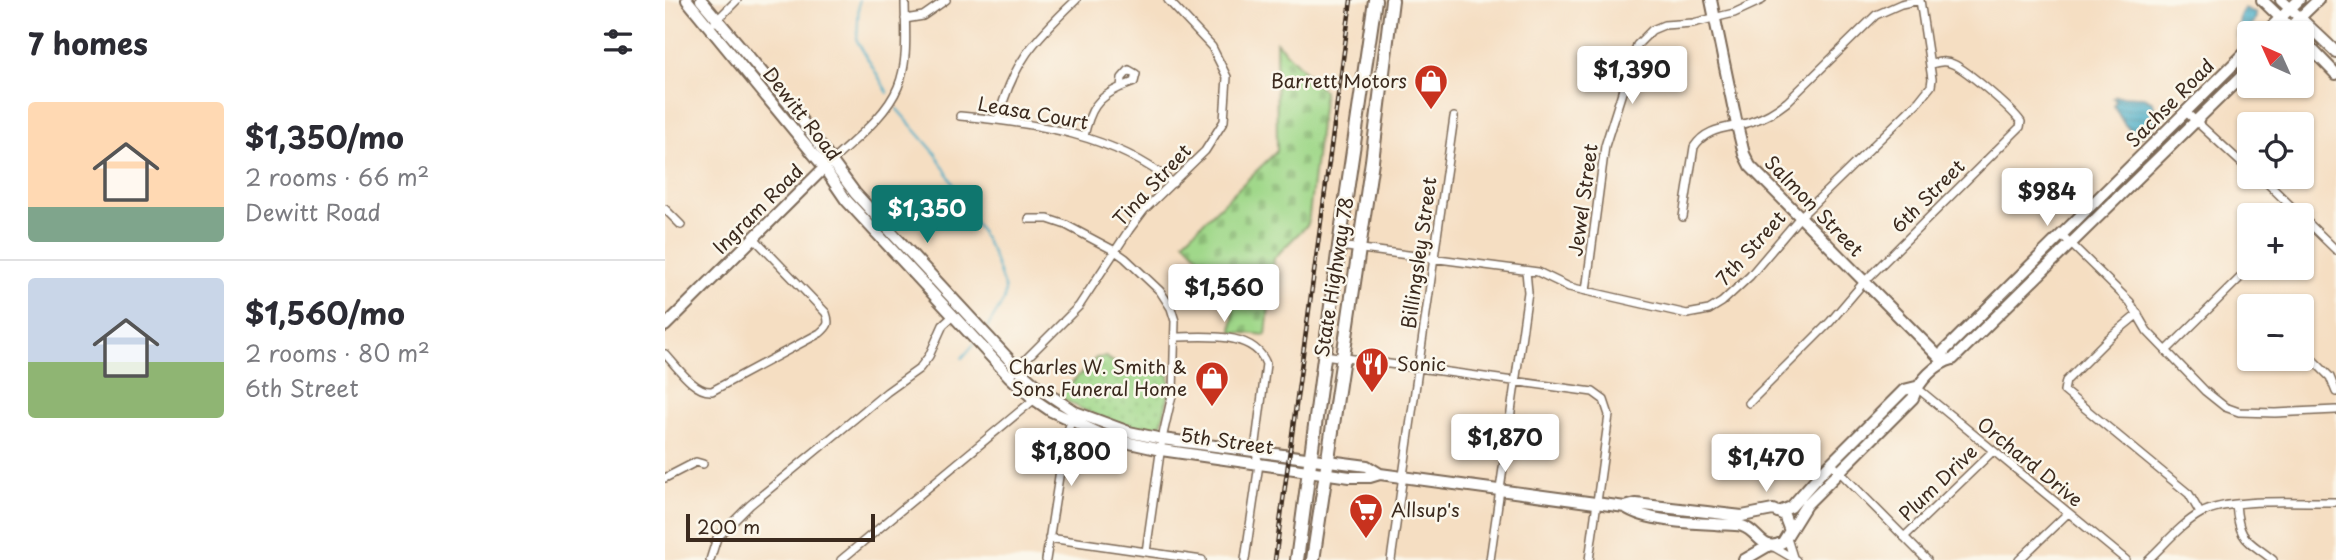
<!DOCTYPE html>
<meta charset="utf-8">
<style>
body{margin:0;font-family:"Playpen Sans",sans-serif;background:#f7f7f7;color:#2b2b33;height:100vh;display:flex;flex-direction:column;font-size:26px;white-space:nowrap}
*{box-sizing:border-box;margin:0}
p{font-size:23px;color:#7c7c81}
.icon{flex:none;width:38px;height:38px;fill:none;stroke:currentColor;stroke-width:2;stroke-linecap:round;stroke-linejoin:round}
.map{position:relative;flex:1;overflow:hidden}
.side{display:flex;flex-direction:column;background:#fff;width:665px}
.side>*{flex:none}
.needle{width:46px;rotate:315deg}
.controls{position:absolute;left:1572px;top:21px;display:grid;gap:14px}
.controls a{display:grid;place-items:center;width:77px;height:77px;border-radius:7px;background:#fff;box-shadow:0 2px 5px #0004;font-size:35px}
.scale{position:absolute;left:21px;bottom:18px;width:189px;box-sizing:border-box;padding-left:7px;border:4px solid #3b2a1e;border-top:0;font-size:19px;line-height:24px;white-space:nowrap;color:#3b2a1e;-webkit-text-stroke:5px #fbf7ec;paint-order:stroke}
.price{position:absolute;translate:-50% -60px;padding:0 16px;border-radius:7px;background:#fff;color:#222;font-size:23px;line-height:46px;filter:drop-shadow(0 2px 4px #0008)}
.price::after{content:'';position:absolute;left:50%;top:42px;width:21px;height:16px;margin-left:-10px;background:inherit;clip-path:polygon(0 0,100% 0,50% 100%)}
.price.on{background:#0f766e;color:#fff}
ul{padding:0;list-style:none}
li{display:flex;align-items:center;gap:21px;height:175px;padding:0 28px}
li+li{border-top:2px solid #e1e1e2}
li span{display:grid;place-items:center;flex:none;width:196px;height:140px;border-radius:7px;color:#555}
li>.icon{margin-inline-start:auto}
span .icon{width:84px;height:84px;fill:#fffc;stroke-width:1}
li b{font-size:30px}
h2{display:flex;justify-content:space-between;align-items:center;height:84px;padding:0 28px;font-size:30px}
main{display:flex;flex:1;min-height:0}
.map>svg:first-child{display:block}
.cemetery{fill:url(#cemetery-stones);stroke:#6e8154;stroke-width:2}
.park{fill:url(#park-dots);stroke:#6e8154;stroke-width:2}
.water{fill:url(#water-rules);stroke:#406a72;stroke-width:2}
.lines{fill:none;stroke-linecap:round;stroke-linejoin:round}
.stream{stroke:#45aac5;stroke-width:2}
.street-casing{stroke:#7c6957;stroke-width:10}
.secondary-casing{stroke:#7c6957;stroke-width:14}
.primary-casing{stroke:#7c6957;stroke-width:16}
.street{stroke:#fff;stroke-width:7}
.secondary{stroke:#fff;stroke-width:10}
.primary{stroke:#fff;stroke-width:12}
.rail-casing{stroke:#3b2a1e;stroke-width:4.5}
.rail{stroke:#fbf7ec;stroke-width:2;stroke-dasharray:5;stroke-linecap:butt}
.labels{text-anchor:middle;stroke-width:5;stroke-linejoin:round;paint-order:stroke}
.poi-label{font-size:19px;fill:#3b2a1e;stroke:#fbf7ec;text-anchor:end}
.street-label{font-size:19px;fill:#3b2a1e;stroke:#fbf7ec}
</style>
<main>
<section class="side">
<h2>7 homes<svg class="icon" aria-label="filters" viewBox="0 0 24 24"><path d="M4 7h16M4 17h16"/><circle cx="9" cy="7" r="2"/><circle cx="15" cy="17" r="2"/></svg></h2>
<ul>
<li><span style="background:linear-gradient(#ffd9b3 75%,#7fa58c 0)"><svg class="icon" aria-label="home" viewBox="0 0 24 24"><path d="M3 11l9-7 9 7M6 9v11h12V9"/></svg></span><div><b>$1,350/mo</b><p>2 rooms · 66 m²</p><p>Dewitt Road</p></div></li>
<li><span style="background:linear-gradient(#c9d6e8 60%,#8fb573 0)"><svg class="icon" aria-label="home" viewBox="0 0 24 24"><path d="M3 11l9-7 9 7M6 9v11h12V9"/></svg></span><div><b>$1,560/mo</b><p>2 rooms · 80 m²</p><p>6th Street</p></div></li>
</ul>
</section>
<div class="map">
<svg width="1671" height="560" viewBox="0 0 1671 560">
<defs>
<pattern id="cemetery-stones" width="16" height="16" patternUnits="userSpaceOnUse" patternTransform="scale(1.75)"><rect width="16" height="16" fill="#a0d88a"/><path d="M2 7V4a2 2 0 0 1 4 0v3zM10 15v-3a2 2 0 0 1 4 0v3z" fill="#8bba77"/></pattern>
<pattern id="park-dots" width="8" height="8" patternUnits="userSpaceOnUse" patternTransform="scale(1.75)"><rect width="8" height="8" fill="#a0d88a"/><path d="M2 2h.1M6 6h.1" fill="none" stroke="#8bba77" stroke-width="1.8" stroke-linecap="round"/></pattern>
<pattern id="water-rules" width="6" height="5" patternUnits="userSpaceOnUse" patternTransform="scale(1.75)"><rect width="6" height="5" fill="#45aac5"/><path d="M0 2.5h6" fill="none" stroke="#3b8b9f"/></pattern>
</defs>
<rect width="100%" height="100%" fill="#fbf7ec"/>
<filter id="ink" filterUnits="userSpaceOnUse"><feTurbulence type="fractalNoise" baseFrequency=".0143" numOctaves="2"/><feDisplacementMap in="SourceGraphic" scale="14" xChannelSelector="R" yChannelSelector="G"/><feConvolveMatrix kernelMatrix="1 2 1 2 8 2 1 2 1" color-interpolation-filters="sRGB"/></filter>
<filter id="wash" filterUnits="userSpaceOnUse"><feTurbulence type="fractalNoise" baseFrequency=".00686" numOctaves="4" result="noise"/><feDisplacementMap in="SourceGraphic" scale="28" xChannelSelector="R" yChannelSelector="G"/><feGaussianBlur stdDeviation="1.57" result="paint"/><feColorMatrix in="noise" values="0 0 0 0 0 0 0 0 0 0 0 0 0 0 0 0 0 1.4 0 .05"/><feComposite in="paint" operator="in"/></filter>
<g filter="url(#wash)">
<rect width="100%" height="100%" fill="#f5dec2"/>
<path class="cemetery" d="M611,42L659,91L643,224L609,258L601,335L567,332L570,294L519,241L612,151Z"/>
<path class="park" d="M441,357L455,366L504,373L505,390L494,434C454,425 428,417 393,396L431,358Z"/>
<path class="water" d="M1579,9L1591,13C1591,28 1581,26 1573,35L1575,15Z
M1451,96L1479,97L1488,102C1493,118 1492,128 1476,136C1460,130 1456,119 1449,105L1451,100L1448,98Z"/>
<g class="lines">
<path class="stream" d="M194,0L192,41L223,93
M232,109L271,154L326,250L340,289L339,300L322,328
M297,358L310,343"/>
</g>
</g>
<g filter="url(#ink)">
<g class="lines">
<g class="street-casing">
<path id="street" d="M240,19L258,16L281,0
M50,22L72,0
M464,70L471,74L469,82L456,87L457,78Z
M1521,112L1584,170
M295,116C370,123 448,134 508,183
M333,120C347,63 370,39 411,0
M419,136C425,110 431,98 456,87
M168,160C190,139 221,116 233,87C244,61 240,28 240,0
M1596,177L1671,250
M0,209L16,225
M364,219H383L401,225L450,251L460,258L495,291L506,308L510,321L508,391L497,439L481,552
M1397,235L1465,302L1482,331L1540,391L1560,407L1574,412L1610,413L1671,410
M674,246L873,272L904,287L1022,314L1044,310L1057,302L1085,276L1135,217L1254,101L1266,86L1267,79L1255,0L1236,4L1211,15L1122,102C1112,110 1101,117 1088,121C1067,129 1043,125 1029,147L1018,217
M921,291L940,146L972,45L987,30L999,25L1028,23L1069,13L1097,0
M1473,314L1444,338L1401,381L1399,391L1524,494L1535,513
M510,337C538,337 589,330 601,364L590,450L594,464L580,560
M1501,351L1585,268
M1641,353L1665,377L1671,392
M0,354C11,365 29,393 47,391L155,333C163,326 165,324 161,313L89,238
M659,355L928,392L939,400L944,415L924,560
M344,376L414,306L464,230L479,210L540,151L559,121L562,77L547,47L503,0
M1251,387L1461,560
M1084,403L1165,322L1199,282L1355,127L1356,122C1347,109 1303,71 1288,64C1280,60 1274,62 1266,64
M1166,463L1262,560
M0,478L31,462L38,464
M1571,504C1574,542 1582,539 1608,560
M1239,537L1328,451
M384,538L537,560
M1122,538L1128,557
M1107,546L1131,560
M45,560L52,538L85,505L222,392L254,369L264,356L278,325L288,316
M176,560L372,397
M381,560L400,438L408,417
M726,560L789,117
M825,560L863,292L861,271
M1354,560L1403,513
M1483,560C1499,545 1516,524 1536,513C1566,497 1636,503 1671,502"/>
</g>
<g class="secondary-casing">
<path id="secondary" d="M22,0L155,162L181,200L344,376L370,400L386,411L447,439L496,450L685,477H705L715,474L960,507C980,521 1025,523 1050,524C1058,525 1069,524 1077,526C1094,531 1097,554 1118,542L1141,505L1248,398C1253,382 1271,363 1288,359L1584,69
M36,0L129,110L190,193L352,368L377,390L410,412L464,432L497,439L702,466L715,474
M1046,0L1072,125L1079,154L1085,166L1278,361
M1597,0L1629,31
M1616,0L1671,52
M1600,33L1634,0
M1619,33L1653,0
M1636,38L1671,74
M0,326L162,165
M1278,361L1279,351L1584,49
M960,507L971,504L1077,516L1108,510L1119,515L1125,531
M1114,512L1126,507L1155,474L1239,390L1251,387
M1079,560L1103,546"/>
</g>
<g class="primary-casing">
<path id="primary" d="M632,560L674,246L710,0
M648,560L707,161L727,0"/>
</g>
<use href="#street" class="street"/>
<use href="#secondary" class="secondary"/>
<use href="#primary" class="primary"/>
<g class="rail-casing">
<path id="rail" d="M610,560L686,0"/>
</g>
<use href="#rail" class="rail"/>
</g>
</g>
<defs>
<g id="shop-pin" transform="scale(1.75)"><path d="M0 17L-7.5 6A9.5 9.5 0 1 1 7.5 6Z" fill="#c8321e" stroke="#fbf7ec"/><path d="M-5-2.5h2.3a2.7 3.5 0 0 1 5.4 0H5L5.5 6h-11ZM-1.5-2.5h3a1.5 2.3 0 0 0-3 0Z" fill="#fff"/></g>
<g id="restaurant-pin" transform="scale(1.75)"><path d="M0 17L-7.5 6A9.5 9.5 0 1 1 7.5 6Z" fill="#c8321e" stroke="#fbf7ec"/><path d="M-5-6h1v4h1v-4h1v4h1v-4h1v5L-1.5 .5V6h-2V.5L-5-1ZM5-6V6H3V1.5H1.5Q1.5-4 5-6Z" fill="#fff"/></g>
<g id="supermarket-pin" transform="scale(1.75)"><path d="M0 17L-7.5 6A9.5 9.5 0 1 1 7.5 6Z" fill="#c8321e" stroke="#fbf7ec"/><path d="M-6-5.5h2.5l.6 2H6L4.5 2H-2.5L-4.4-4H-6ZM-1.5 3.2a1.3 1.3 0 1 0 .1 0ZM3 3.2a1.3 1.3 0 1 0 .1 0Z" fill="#fff"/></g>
</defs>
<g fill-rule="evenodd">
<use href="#shop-pin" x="766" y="81"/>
<use href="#restaurant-pin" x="707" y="364"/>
<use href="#shop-pin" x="547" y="378"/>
<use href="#supermarket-pin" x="701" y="510"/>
</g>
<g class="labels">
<g class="poi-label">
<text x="742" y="88">Barrett Motors</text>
<text x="732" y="371" text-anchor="start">Sonic</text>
<text x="522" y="374">Charles W. Smith &amp;<tspan x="522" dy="22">Sons Funeral Home</tspan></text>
<text x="726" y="517" text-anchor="start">Allsup's</text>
</g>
<g class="street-label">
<text transform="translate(1505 103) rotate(-45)" y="7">Sachse Road</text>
<text transform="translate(368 113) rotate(10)" y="7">Leasa Court</text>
<text transform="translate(137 114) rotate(52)" y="7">Dewitt Road</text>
<text transform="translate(487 185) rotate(-47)" y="7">Tina Street</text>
<text transform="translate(1263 196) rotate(-45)" y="7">6th Street</text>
<text transform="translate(918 200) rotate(-82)" y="7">Jewel Street</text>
<text transform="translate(1149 206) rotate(46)" y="7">Salmon Street</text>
<text transform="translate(93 209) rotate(-45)" y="7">Ingram Road</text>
<text transform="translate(1086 248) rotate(-48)" y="7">7th Street</text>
<text transform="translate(754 253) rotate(-82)" y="7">Billingsley Street</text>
<text transform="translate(669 277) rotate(-81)" y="7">State Highway 78</text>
<text transform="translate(562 441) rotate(8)" y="7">5th Street</text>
<text transform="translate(1365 462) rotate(39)" y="7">Orchard Drive</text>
<text transform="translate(1273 483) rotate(-44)" y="7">Plum Drive</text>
</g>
</g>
</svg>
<div class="controls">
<a><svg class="needle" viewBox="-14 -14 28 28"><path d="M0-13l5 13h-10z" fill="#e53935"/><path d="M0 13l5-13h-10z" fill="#7c7c81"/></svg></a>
<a><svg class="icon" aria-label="locate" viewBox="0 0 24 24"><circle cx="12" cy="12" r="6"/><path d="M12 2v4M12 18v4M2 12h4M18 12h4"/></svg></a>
<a>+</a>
<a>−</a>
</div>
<div class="scale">200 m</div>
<b class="price" style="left:967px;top:106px">$1,390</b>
<b class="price" style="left:1382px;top:228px">$984</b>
<b class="price on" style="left:262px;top:245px">$1,350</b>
<b class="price" style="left:559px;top:324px">$1,560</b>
<b class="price" style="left:840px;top:474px">$1,870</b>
<b class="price" style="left:406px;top:488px">$1,800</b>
<b class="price" style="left:1101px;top:494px">$1,470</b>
</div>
</main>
